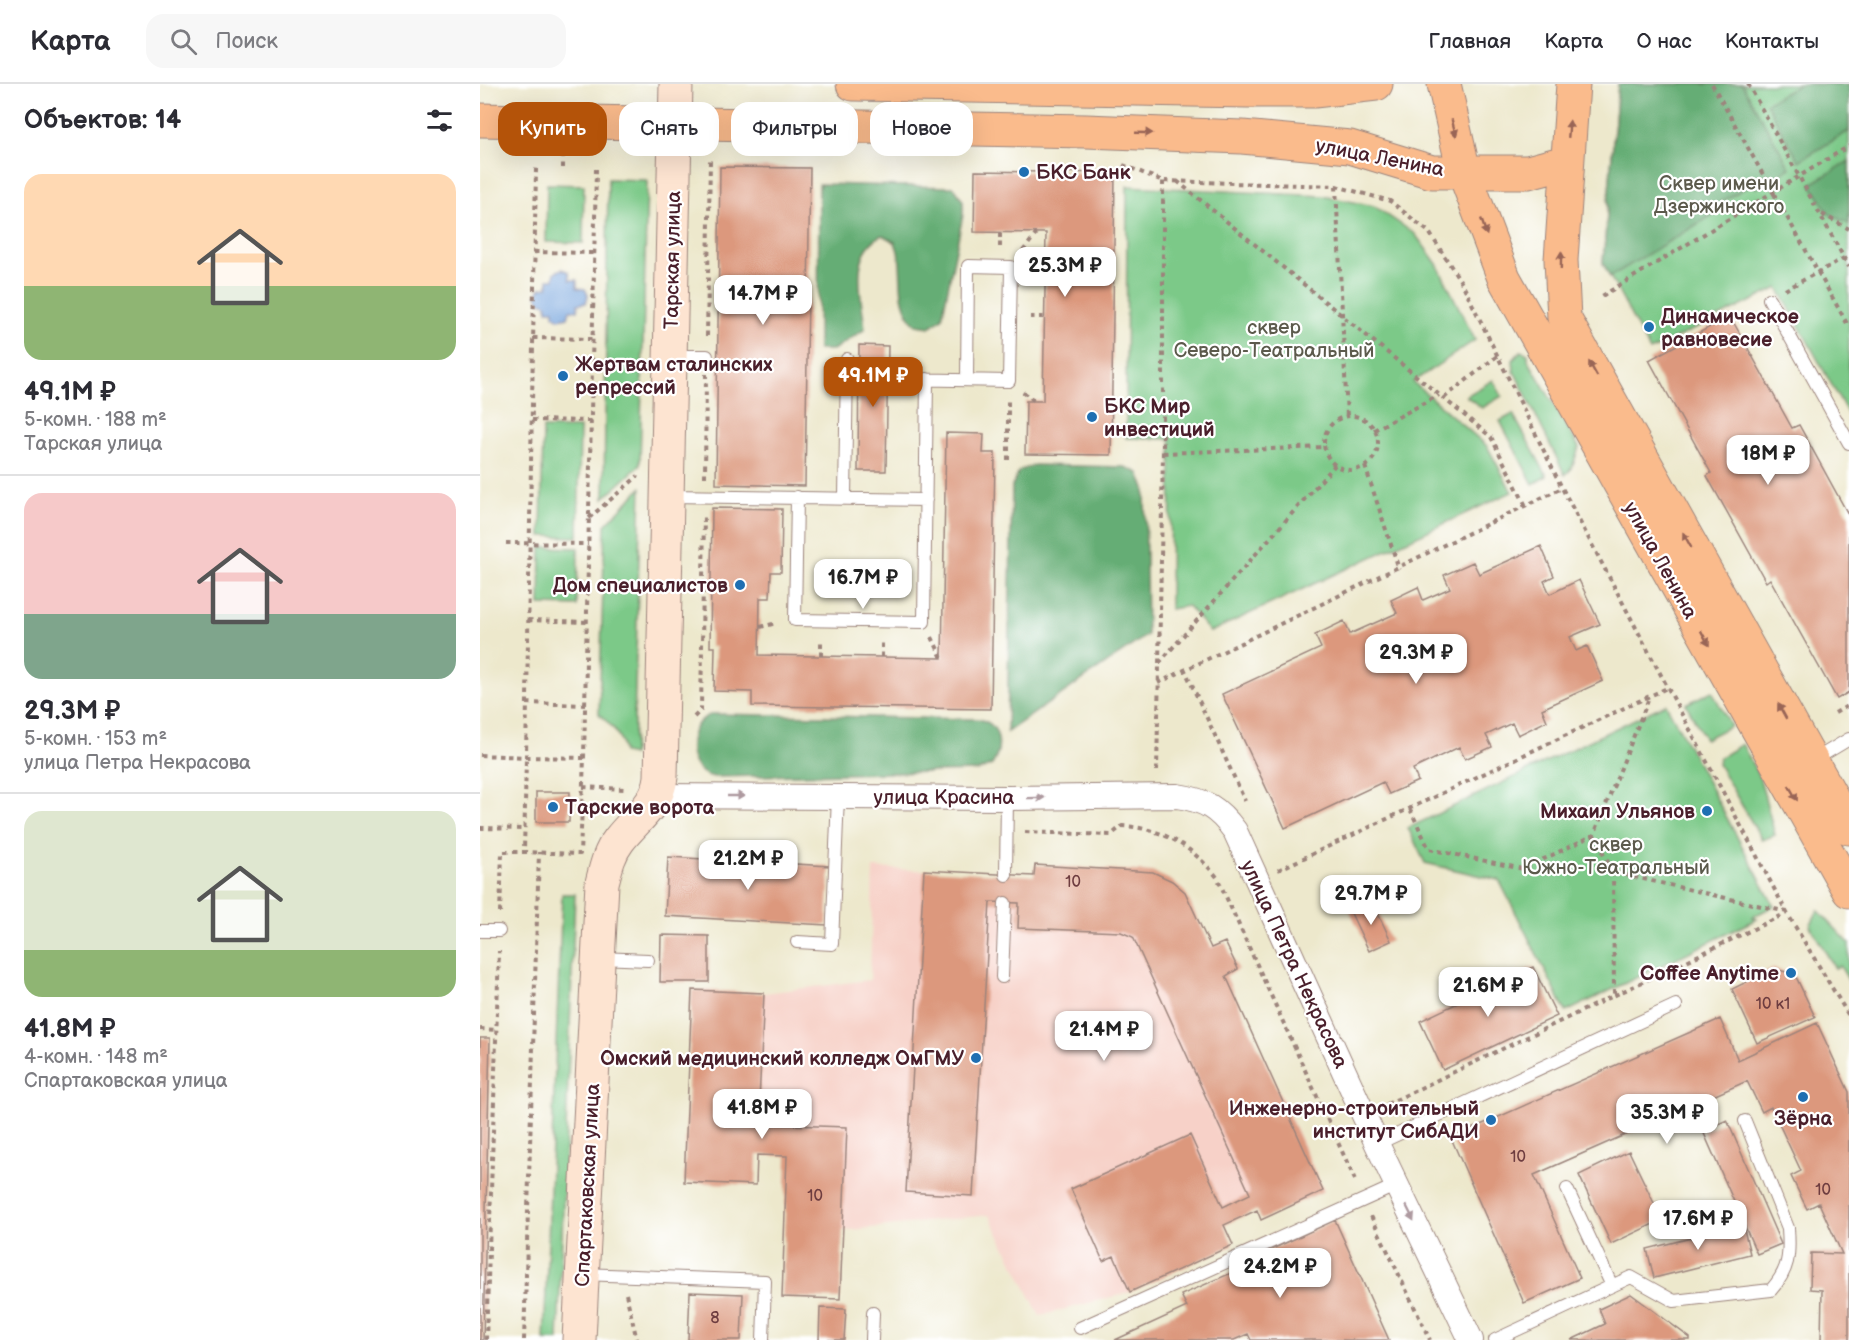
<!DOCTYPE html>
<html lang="ru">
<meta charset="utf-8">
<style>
body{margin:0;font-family:"Balsamiq Sans",sans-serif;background:#f7f7f7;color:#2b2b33;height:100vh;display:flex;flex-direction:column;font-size:22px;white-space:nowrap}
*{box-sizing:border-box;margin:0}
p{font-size:20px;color:#7c7c81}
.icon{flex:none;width:33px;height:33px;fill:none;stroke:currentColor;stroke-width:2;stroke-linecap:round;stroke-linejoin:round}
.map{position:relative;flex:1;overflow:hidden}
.drawer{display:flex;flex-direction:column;background:#fff;width:480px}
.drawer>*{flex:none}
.hud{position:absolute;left:18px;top:18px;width:570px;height:54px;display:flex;gap:12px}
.price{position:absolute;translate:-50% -51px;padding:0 14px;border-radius:12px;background:#fff;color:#222;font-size:20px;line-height:39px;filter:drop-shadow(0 2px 3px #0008)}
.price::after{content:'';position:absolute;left:50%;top:36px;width:18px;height:14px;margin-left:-9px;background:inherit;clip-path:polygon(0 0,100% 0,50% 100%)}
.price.on{background:#b45309;color:#fff}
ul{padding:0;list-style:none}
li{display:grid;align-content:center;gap:12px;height:318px;padding:0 24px}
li+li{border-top:2px solid #e1e1e2}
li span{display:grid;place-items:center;height:186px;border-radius:18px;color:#555}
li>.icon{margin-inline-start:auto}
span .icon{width:108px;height:108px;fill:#fffc;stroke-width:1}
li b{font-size:26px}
h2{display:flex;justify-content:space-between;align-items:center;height:72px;padding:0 24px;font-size:26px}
.pill{padding:0 21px;border-radius:18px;background:#fff;box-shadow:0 6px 24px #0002;font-size:21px;line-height:54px}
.pill.on{background:#b45309;color:#fff}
header{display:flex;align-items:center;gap:36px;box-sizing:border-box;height:84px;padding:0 30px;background:#fff;border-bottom:2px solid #e1e1e2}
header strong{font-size:28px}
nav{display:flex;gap:33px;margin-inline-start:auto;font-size:21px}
.search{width:420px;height:54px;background:#f7f7f7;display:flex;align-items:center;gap:15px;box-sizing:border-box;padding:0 21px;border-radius:18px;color:#7c7c81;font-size:22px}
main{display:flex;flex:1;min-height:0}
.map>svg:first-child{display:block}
.built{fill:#f7d1c8}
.green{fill:#7cc988;stroke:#63745a;stroke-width:1.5}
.forest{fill:#65ad74;stroke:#586650;stroke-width:1.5}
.water{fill:#71a1db;stroke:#5e6083;stroke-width:1.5}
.building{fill:#dc987d}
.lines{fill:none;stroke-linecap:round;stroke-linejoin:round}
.lane-casing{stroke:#9c847c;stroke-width:14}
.street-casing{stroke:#9c847c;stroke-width:26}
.secondary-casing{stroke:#9c847c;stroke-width:35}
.primary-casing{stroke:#9c847c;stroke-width:35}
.path{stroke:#9c847c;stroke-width:4;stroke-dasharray:4.5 4.5;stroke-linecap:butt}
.lane{stroke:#fff;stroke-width:12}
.street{stroke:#fff;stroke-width:24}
.secondary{stroke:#fde4d1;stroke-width:33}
.primary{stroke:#fabb8c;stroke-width:33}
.oneway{fill:#996557}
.oneway2{fill:#ae9aa0}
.poi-dot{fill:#1f6fb2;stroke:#fff;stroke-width:2}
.labels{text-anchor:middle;stroke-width:4.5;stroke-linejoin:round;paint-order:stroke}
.number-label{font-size:16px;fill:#6e3d40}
.street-label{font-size:20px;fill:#4a1f2b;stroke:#fff}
.poi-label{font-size:20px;font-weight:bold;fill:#4a1f2b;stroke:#fff;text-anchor:start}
.park-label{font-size:20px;fill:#5c5a4c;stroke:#fff}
</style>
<header>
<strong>Карта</strong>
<div class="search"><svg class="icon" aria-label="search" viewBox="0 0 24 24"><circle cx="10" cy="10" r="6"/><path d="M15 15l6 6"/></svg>Поиск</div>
<nav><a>Главная</a><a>Карта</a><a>О нас</a><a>Контакты</a></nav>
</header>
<main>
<section class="drawer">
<h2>Объектов: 14<svg class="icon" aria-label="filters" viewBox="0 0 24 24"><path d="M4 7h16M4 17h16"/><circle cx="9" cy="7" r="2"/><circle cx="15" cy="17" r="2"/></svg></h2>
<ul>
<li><span style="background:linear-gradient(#ffd9b3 60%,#8fb573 0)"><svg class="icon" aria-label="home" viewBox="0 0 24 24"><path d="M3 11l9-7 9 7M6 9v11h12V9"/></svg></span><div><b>49.1M ₽</b><p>5-комн. · 188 m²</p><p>Тарская улица</p></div></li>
<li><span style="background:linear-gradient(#f6c9c9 65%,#7fa58c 0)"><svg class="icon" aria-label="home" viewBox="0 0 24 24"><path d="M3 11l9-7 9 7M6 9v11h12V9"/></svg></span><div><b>29.3M ₽</b><p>5-комн. · 153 m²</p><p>улица Петра Некрасова</p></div></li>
<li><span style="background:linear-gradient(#dfe7d0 75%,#8fb573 0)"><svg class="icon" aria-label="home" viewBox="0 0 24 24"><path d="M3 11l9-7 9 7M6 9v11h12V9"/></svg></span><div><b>41.8M ₽</b><p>4-комн. · 148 m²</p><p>Спартаковская улица</p></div></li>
</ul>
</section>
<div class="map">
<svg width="1369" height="1256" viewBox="0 0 1369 1256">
<rect width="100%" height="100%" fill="#fff"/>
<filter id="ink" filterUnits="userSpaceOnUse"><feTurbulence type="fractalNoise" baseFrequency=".0167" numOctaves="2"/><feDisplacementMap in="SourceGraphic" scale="12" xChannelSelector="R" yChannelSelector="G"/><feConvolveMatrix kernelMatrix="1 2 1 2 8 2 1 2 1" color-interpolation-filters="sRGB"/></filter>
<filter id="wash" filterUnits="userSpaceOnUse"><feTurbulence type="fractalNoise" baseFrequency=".008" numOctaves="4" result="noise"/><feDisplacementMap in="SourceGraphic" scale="24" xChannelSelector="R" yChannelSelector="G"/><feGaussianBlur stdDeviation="1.35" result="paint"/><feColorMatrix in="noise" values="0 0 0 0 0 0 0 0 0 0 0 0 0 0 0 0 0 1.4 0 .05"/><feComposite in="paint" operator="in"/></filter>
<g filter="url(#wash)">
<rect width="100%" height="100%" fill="#ede8cc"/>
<path class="built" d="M555,781L673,788L692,797L705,808L731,863L745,858L758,885L746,892L844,1107L781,1136L777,1126L744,1140L753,1161L650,1208L560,1232L509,1131L362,1147L366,1043L279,1040L276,1101L204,1098L212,906L284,909L390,896L393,784L554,792Z"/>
<path class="green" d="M1138,0H1369V332L1298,204L1170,267L1123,179Z
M128,95L167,96L160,381L124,414Z
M67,100L104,101L103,159L66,158Z
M647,102L843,112L894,122L935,150L957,180L995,256L933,298L1007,362L1032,408L730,548L708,522L690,525L691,355L646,354Z
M1041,267L1048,270V276L1099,363L1092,384L1085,391L1034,287L1033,276Z
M1013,296L1022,312L1002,324L986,312Z
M1033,330L1067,392L1053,400L1020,337Z
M63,344H100L98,453L61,452Z
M161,404L153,671L143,669C142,651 132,642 119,630L125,441Z
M61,463L98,464L97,522L60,521Z
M1232,607L1251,642L1225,655L1206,620Z
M1186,620L1294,822L1272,833L1277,835L1086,928L1019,796L945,779L928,744Z
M1262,660L1280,695L1295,751L1282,756L1238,680L1239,674Z
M82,810H95L78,1256H64Z
M1338,826L1369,859V897L1360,882L1355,884L1330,842Z"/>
<path class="forest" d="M1138,0H1262L1310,84L1276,104L1273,99L1233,123L1236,129L1130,193L1123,179Z
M1320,0H1369V47L1319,77L1286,19Z
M1369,77V140L1349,130L1331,100Z
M339,100L474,103L483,117V131L462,234L450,243L436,241C412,215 427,188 415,158L402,151C368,169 382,214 385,245L353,266H338Z
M554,381L645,383L659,389L665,404L667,551L527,648L532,402L539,387Z
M234,630L498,635C521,639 523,664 512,681L498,687L234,693C202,689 204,635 234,630Z"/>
<path class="water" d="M82,185L89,188L90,196H97V204L105,205L108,211L106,219L98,220V226H90L88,233L79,235L74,231V226H67V220L60,218L57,211L60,204L68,203V195H74L75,188Z"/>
<g id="blocks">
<path class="building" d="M240,83L330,84L325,402L236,400Z
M495,87L635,89L631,371L545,370L546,317H563L566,149L494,148Z
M1250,232L1312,344L1319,341L1369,432V608L1357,615L1290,495L1286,498L1227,392L1231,389L1169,276Z
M379,261L408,262L406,387H378Z
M466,349L504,350L503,369H515L511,625L272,622V608L234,607L235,563H230L232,424L302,425L301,488H291L290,514H280L279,571L462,574Z
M1061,462L1074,492L1064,497L1070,510L1099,496L1120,540L1090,553L1096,567L1107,562L1123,597L1062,625L1067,637L1038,651L1032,639L1006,651L1012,663L985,675L979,663L933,685L938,697L909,710L903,698L805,744L742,610L841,564L835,551L864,537L870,550L917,529L911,516L938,503L943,516L970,504L964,491L993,478L999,490Z
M56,708H90L89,738H56Z
M188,773L350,782L347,841L185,832Z
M555,781L673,788L692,797L705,808L731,864L745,858L758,885L746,892L843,1107L781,1136L777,1126L744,1141L753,1161L650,1208L634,1172L623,1177L591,1105L710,1051L743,1123L770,1110L653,853L641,848L538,844L539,819L510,818L493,1112L426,1108L444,786L554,792Z
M892,817L911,857L889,867L870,827Z
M181,851L229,852V898H180Z
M1053,883L1077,932L963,986L940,937Z
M1293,885L1311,889L1317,895L1335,933L1277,959L1252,905Z
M212,906L284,909L278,1040L367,1043L360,1215L302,1213L307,1072L277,1071L276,1101L204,1098Z
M1240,935L1258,976L1337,939L1369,1008V1256H1341L1342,1206L1330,1205L1331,1169L1362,1170L1339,1119L1327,1125L1311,1092L1321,1087L1291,1023L1282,1028L1267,997L1054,1091L1100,1194L1044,1219L971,1054Z
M0,954H10L3,1256H0Z
M1247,1036L1301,1160L1277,1170L1223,1047Z
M1149,1067L1182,1136L1131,1160L1099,1091Z
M855,1136L909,1256H771L768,1250L754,1256H635L707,1223L701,1211L790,1172L788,1167Z
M1263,1141L1270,1170L1174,1194L1167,1165Z
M210,1208L263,1210L261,1256H208Z
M1151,1210L1210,1254V1256H1091L1125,1240L1119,1225Z
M340,1224L366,1225L364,1256H339Z"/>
</g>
</g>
<g filter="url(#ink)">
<use href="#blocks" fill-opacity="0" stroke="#9c847c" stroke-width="1.5"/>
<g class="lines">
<g class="lane-casing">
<path id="lane" d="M1289,215L1369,359
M191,272H227
M420,295L529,297L531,183L488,182L487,296
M188,412L446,416
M317,413L315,536L444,538L447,295
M365,414L367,275
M1334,676L1369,655
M526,791L527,714
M0,847H19
M317,858L352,860L358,712
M120,874L168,876
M522,893L525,819
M897,1060L1196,921
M1087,1105L1132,1202
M102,1190L285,1197L283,1256
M600,1244L917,1101
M392,1256L393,1229
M1015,1256L1151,1193L1194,1217L1291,1206C1309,1186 1310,1171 1308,1144L1265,1037"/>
</g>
<g class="street-casing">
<path id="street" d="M177,712L527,714L697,712C725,716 738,724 755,747L897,1060L991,1256"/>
</g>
<g class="secondary-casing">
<path id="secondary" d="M99,1256L122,799C126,783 129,769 139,756C155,735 178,721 181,693L196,0"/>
</g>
<g class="primary-casing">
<path id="primary" d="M373,0L767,7H834L896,0
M964,0L984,88L1024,194L1369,807
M1093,0L1081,176L1084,234L1369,744
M0,36L606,47L762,53L870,63L952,88H1048L1086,78"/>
</g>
<path class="path" d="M1232,0L1369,243
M1268,0L1369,183
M643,81L683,97L856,102L910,117L949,148L983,201L1082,404L1307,829L1369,932
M83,84V68
M697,97L1011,353L1046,422
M856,102L867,333
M1342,130L1369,145
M520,163V149
M543,167L557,149
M54,168L114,169
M1305,206L1364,174
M1122,212L1369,62
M550,233H564
M227,252L230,75
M53,254L112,255
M543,308L555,317
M964,314L1017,272
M844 359a27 27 0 1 1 54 0a27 27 0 1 1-54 0Z
M52,336L111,337
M894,346L959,311
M683,369L844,363
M528,376V317
M885,382L919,485
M225,393L226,290
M109,434L158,392
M26,459L108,460
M48,536L107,538
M280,543L297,539
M452,553L462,574
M341,572V555
M402,573V556
M679,579L855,381
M704,584L765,717
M678,599L1082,404
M47,619L105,621
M1355,629L1369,621
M214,633L221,626L224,431
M0,671L46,673L56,84
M46,673L104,674L100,770L44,768Z
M104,674L116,85
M677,687L683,369V97
M103,703L144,705
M930,725L949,765L1043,785L1114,751L1169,614
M0,744L44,745
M545,748L631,751L642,742C683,744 711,762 737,793L876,1098
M1114,751L1133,788L1307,828
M798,786L1189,603
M1133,788L1134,910
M20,829L22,768H44
M0,945L17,946
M907,1020L1307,829
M891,1132L950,1256
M146,1210L157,1256
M6,1256L19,867
M44,1256L59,768"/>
<use href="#lane" class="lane"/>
<use href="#street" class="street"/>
<use href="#secondary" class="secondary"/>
<use href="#primary" class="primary"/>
</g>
<defs><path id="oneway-solid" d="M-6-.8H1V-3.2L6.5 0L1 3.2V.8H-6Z" transform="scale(1.5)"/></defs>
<g class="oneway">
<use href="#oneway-solid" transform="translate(974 44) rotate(75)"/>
<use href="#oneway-solid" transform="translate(1089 45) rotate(-85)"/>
<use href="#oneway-solid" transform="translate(664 49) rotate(2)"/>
<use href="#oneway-solid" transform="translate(1004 143) rotate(71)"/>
<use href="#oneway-solid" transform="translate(1081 176) rotate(-89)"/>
<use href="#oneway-solid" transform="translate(1113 285) rotate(-119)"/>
<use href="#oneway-solid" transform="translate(1207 456) rotate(-119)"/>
<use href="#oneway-solid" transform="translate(1225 554) rotate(61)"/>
<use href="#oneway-solid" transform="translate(1302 627) rotate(-119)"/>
<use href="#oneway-solid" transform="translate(1313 709) rotate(60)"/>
</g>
<g class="oneway2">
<use href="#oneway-solid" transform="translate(256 712)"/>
<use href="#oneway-solid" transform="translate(556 714) rotate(-1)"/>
<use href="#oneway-solid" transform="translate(930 1129) rotate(64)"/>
</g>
</g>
<g class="poi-dot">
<circle cx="544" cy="88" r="6"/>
<circle cx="1169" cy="243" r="6"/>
<circle cx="83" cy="292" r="6"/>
<circle cx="612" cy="333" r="6"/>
<circle cx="260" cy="501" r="6"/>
<circle cx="73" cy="723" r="6"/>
<circle cx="1227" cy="727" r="6"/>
<circle cx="1311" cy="889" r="6"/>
<circle cx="496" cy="974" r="6"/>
<circle cx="1323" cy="1013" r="6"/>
<circle cx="1011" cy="1036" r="6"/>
</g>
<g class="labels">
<g class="number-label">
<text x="593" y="803">10</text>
<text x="1293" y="925">10 к1</text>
<text x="1038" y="1078">10</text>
<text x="1343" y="1111">10</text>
<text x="335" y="1117">10</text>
<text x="235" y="1239">8</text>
</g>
<g class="street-label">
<text transform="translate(900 73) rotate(11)" y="7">улица Ленина</text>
<text transform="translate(192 176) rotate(-89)" y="7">Тарская улица</text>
<text transform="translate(1181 476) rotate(61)" y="7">улица Ленина</text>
<text x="464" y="720">улица Красина</text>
<text transform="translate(815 880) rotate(65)" y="7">улица Петра Некрасова</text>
<text transform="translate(107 1101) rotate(-87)" y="7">Спартаковская улица</text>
</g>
<g class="poi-label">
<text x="556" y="95">БКС Банк</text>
<text x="1181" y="239">Динамическое<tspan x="1181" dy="23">равновесие</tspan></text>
<text x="95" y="287">Жертвам сталинских<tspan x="95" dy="23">репрессий</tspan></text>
<text x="624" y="329">БКС Мир<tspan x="624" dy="23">инвестиций</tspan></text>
<text x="248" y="508" text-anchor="end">Дом специалистов</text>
<text x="85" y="730">Тарские ворота</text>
<text x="1215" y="734" text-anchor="end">Михаил Ульянов</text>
<text x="1299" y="896" text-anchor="end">Coffee Anytime</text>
<text x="484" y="981" text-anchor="end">Омский медицинский колледж ОмГМУ</text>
<text x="999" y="1031" text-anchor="end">Инженерно-строительный<tspan x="999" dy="23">институт СибАДИ</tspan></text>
<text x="1323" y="1041" text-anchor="middle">Зёрна</text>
</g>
<g class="park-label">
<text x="1239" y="106">Сквер имени<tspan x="1239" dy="23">Дзержинского</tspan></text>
<text x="794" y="250">сквер<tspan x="794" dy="23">Северо-Театральный</tspan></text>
<text x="1136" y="767">сквер<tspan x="1136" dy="23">Южно-Театральный</tspan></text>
</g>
</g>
</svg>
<b class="price" style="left:585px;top:214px">25.3M ₽</b>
<b class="price" style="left:283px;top:242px">14.7M ₽</b>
<b class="price on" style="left:393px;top:324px">49.1M ₽</b>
<b class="price" style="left:1288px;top:402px">18M ₽</b>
<b class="price" style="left:383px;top:526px">16.7M ₽</b>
<b class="price" style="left:936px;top:601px">29.3M ₽</b>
<b class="price" style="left:268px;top:807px">21.2M ₽</b>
<b class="price" style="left:891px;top:842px">29.7M ₽</b>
<b class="price" style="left:1008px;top:934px">21.6M ₽</b>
<b class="price" style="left:624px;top:978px">21.4M ₽</b>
<b class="price" style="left:282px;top:1056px">41.8M ₽</b>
<b class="price" style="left:1187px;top:1061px">35.3M ₽</b>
<b class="price" style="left:1218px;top:1167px">17.6M ₽</b>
<b class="price" style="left:800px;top:1215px">24.2M ₽</b>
<div class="hud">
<a class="pill on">Купить</a>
<a class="pill">Снять</a>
<a class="pill">Фильтры</a>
<a class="pill">Новое</a>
</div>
</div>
</main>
